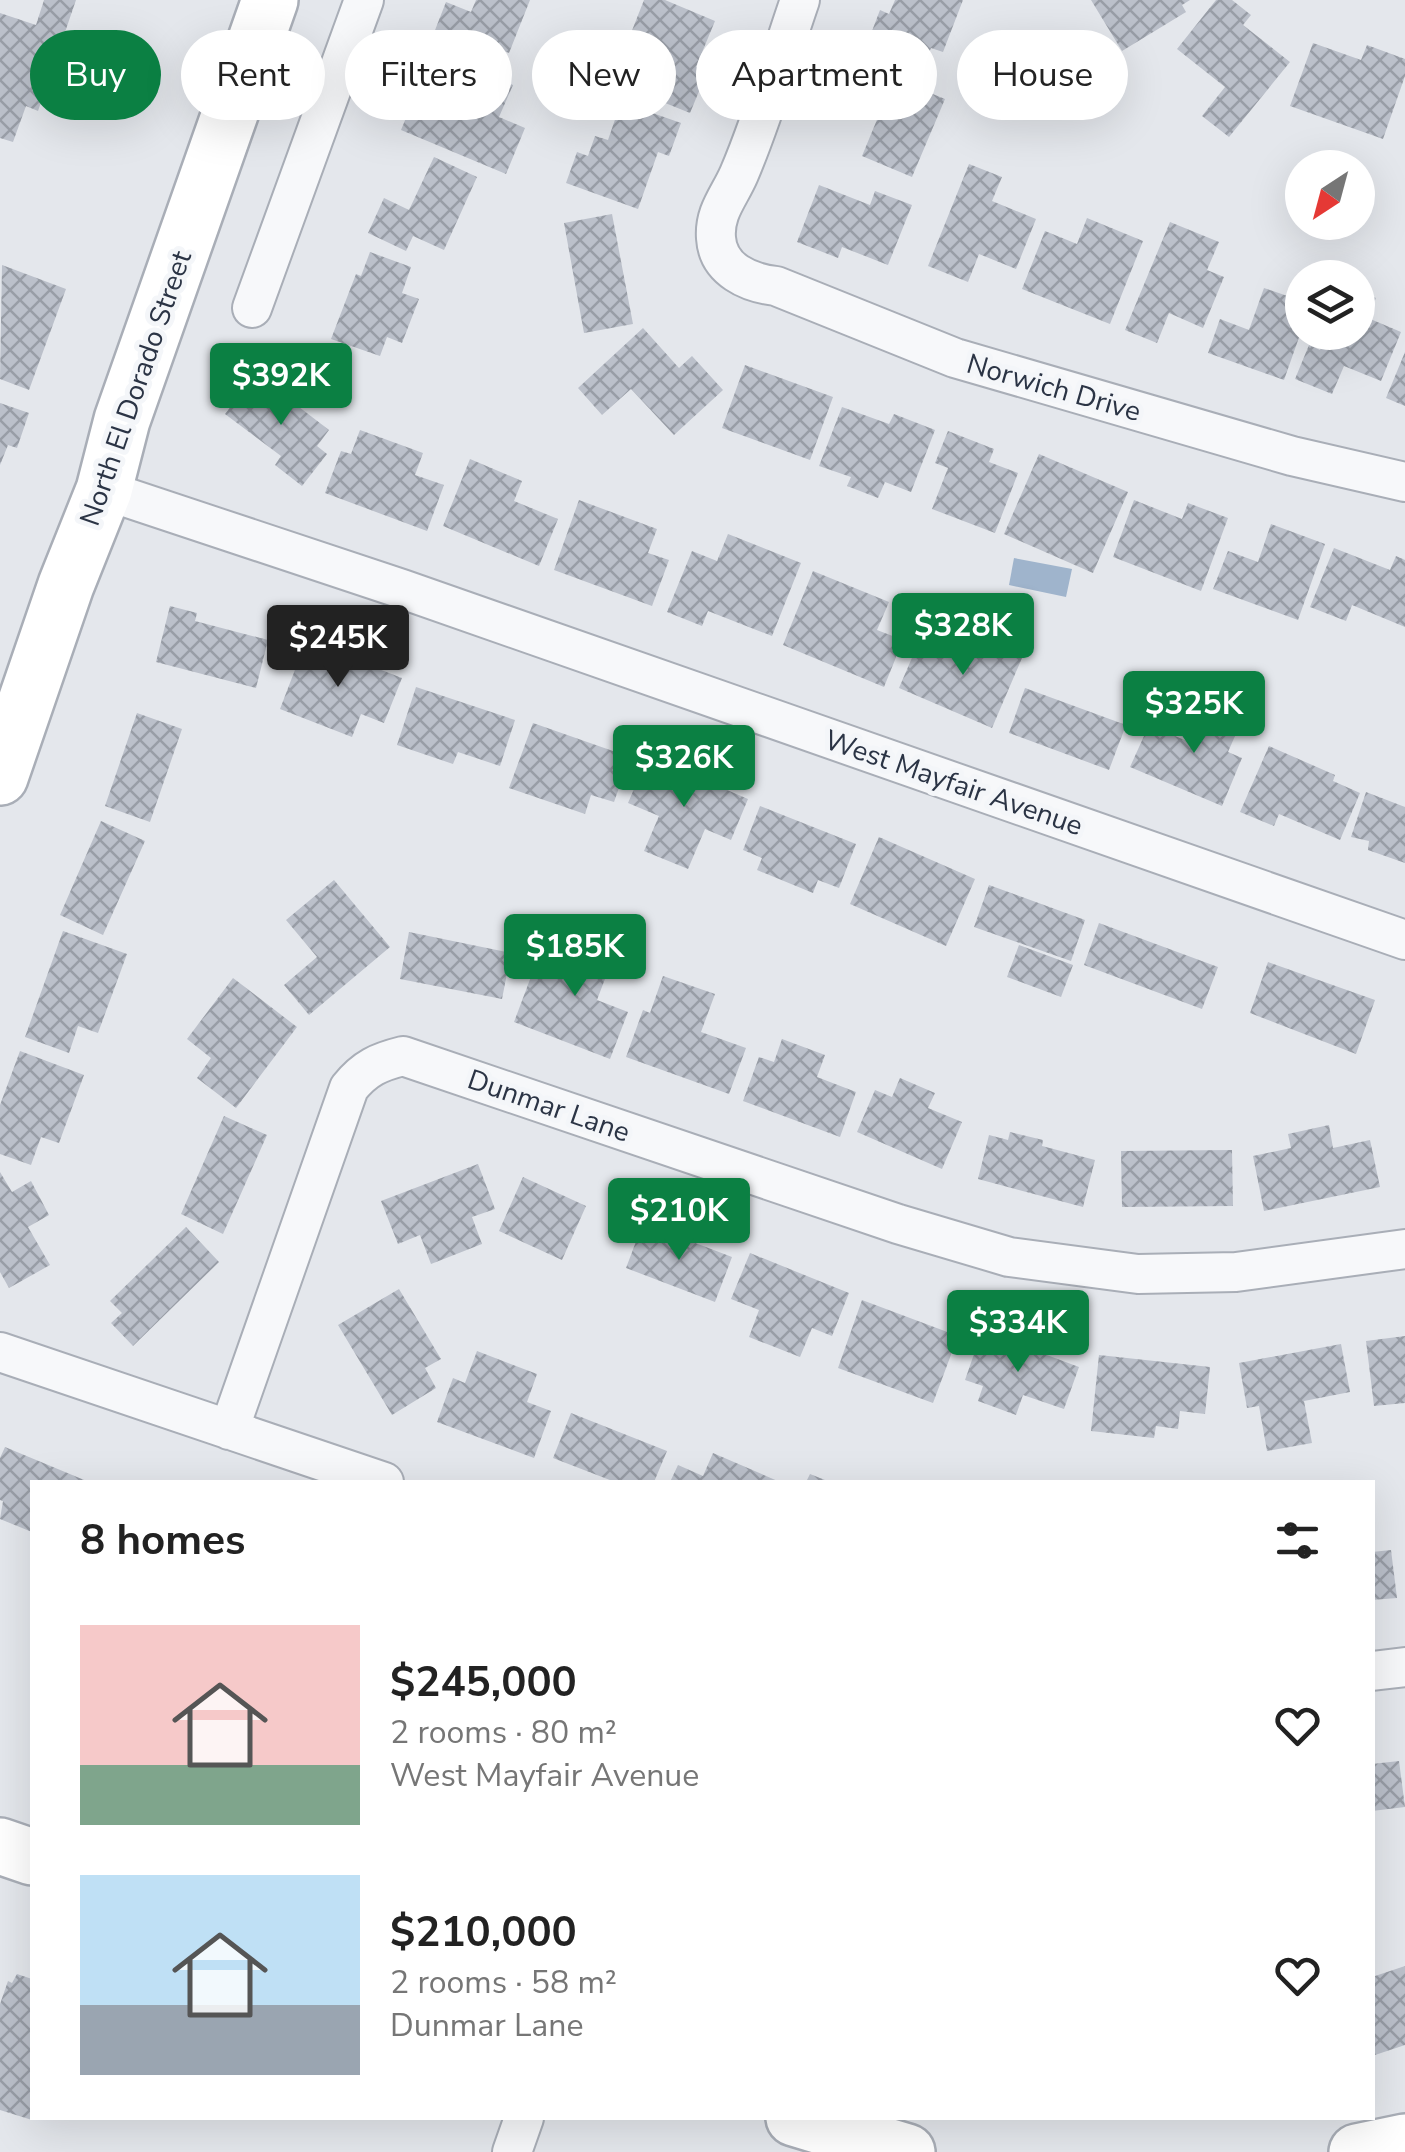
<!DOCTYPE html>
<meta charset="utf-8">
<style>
body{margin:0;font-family:"Nunito Sans",sans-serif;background:#f2f2f2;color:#222;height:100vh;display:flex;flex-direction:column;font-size:38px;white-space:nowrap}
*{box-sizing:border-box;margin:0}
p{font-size:32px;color:#767676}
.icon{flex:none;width:55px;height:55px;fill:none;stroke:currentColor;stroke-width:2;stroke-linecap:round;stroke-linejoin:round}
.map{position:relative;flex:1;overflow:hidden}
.drawer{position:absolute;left:30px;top:1480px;width:1345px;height:640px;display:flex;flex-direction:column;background:#fff;border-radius:0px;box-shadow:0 10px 40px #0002}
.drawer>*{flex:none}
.top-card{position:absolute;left:30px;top:30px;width:1345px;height:90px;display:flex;gap:20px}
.needle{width:65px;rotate:216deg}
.buttons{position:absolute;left:1285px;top:150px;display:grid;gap:20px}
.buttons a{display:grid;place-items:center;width:90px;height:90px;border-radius:50%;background:#fff;box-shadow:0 10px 40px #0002;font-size:50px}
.price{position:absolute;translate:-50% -85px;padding:0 22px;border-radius:10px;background:#0b8043;color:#fff;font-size:32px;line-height:65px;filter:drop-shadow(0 2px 5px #0008)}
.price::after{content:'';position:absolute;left:50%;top:60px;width:30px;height:22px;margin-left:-15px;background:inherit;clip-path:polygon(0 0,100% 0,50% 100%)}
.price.current{background:#222;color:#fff}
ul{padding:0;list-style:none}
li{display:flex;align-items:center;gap:30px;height:250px;padding:0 50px}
li span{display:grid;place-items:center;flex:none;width:280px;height:200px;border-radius:0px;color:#555}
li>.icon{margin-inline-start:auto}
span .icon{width:120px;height:120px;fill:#fffc;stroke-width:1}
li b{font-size:42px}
h2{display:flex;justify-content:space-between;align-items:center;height:120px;padding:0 50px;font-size:42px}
.chip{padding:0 35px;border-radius:45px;background:#fff;box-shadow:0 10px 40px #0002;font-size:35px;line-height:90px}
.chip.current{background:#0b8043;color:#fff}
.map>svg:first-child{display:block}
.water{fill:#9fb4cc}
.building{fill:url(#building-cross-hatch)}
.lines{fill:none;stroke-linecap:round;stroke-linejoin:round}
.street-casing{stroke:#a9aeb7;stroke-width:42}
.secondary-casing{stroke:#a9aeb7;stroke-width:60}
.street{stroke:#f7f8fa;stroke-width:38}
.secondary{stroke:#fff;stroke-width:55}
.labels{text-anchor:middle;stroke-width:10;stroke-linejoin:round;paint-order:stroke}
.street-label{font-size:28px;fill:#2b3445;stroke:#f4f6f9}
</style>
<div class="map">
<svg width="1405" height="2152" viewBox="0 0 1405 2152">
<defs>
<pattern id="building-cross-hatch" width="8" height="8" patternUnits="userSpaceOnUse" patternTransform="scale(2.5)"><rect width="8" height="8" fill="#bbc0ca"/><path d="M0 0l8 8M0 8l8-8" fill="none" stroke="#989da6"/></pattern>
</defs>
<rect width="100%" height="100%" fill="#e4e7ec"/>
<path class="water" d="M1014,558L1072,569L1066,597L1009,585Z"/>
<path class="building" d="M44,0H76L38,111L26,106L13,142L0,138V13L36,25Z
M476,0H530L509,53L471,38L464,56L430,43L446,2L471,12Z
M644,0H665L715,21L696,67L707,72L690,113L628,88L637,68L620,61Z
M895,0H963L943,52L931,48L920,74L864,52L880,10L889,14Z
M1091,0H1190L1182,5L1186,12L1122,51Z
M1216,0H1232L1251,15L1243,25L1290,62L1229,137L1202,116L1225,87L1177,49Z
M1313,43L1361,60L1367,45L1405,59V76L1383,139L1290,106Z
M463,64L513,85L499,117L525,128L506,174L401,130L415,96L444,108Z
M859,64L945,99L912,177L862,156L881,110L845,95Z
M621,102L681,123L669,156L658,152L638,209L566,183L577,152L588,156L595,136L608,140Z
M434,157L477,177L444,250L413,236L406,251L368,233L384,198L409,210Z
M969,164L1002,177L992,201L1036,219L1016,269L979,254L968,282L928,266Z
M819,185L870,205L875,191L912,205L888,265L842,247L838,258L797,242Z
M612,214L633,324L584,333L564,223Z
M1087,218L1143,241L1110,324L1022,289L1045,231L1077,244Z
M1170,222L1219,242L1207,270L1224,277L1203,328L1169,313L1157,343L1125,330Z
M370,252L411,267L402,293L419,299L402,343L387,337L380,356L331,339L356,274L361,276Z
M2,265L66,289L29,390L0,379Z
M1264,288L1302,301V329L1284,380L1208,353L1220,319L1249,330Z
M1358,290L1376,298L1368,318L1401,332L1381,381L1344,366L1332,394L1295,379L1309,345L1320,350L1328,332H1358Z
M643,328L679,368L692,356L723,390L674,435L631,389L602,415L578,388Z
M1405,352V406L1386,398Z
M745,365L833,397L810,460L722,428Z
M256,374L329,430L317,446L327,454L302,486L275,465L281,456L225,414Z
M0,403L29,413L17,448L8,445L0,465Z
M842,407L889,424L894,414L935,430L911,492L885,482L878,498L847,486L851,477L819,466Z
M360,430L423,453L415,475L444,485L427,531L325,493L341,451L351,454Z
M948,431L994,449L989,462L1018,473L995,533L932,509L948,468L935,463Z
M1039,454L1128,492L1093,573L1004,534Z
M470,459L522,481L514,501L558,519L539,566L443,526Z
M579,500L657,529L648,553L669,560L652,606L554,570Z
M1134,500L1182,519L1188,503L1228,518L1201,591L1113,557Z
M1271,524L1325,544L1298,620L1213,589L1228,551L1258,562Z
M728,534L801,563L772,636L708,611L702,626L667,612L692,551L717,561Z
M1334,548L1390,570L1396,556L1405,560V627L1352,605L1346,621L1310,607Z
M813,571L889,602L877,630L903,640L884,687L783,645Z
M170,606L197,613L195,621L268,640L256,688L156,662Z
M969,635L1022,658L992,728L899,688L920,639L960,656Z
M306,641L402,678L384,723L361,714L352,737L280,709Z
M416,687L515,720L500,766L458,752L453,764L397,745Z
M1025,688L1126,725L1109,770L1009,733Z
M1203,703L1242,720L1228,752L1242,758L1222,806L1130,767L1149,725L1187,741Z
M137,713L182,729L150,822L105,806Z
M533,723L630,757L614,802L591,795L585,814L509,788Z
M1269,746L1335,775L1333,781L1360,793L1340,840L1279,814L1274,826L1240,812Z
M648,756L748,799L731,840L705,829L688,869L644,851L659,816L628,803Z
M1366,792L1405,807V863L1368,850L1369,841L1351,837Z
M760,806L856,844L839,888L818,880L813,893L757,870L762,858L743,850Z
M101,821L145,841L103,935L60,915Z
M879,837L975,879L946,946L850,904Z
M334,880L390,947L309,1015L284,985L317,957L286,920Z
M989,885L1085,920L1071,961L974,927Z
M1099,923L1218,967L1202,1009L1084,965Z
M574,930L617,947L597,1000L628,1012L610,1059L514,1022L535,966L558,975Z
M63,931L127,954L98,1033L78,1026L69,1053L25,1037Z
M409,932L511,953L502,999L400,979Z
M1019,945L1073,965L1061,997L1007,977Z
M1268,962L1375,1000L1356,1054L1250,1013Z
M663,976L715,994L701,1032L746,1048L729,1094L626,1057L643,1010L650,1013Z
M233,978L297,1027L236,1108L197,1078L211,1058L187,1039Z
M782,1039L825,1055L817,1077L856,1092L840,1137L743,1101L759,1057L774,1062Z
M20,1051L84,1075L59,1143L41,1137L31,1165L0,1154V1105Z
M900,1078L935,1093L928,1108L962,1122L942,1169L857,1132L875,1090L892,1097Z
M224,1116L267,1135L223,1234L181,1214Z
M1329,1125L1333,1148L1370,1140L1380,1187L1264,1211L1253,1156L1291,1148L1288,1134Z
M1010,1132L1043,1140L1042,1146L1095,1160L1083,1207L978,1179L989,1135L1008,1140Z
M1232,1150L1233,1206L1122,1207L1121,1151Z
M478,1164L495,1209L472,1217L482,1244L431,1264L420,1235L398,1244L381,1201Z
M0,1172L12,1192L31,1181L49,1215L28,1227L50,1265L9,1288L0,1272Z
M523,1177L586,1206L562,1260L499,1231Z
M643,1223L732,1257L715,1302L626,1268Z
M186,1227L219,1262L133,1346L111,1323L122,1313L110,1301Z
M750,1253L849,1293L832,1336L812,1328L800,1357L749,1337L759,1310L731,1299Z
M399,1289L441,1359L425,1368L436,1388L392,1415L338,1325Z
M862,1300L958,1336L933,1403L838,1368Z
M982,1331L1079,1367L1064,1409L1023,1395L1016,1415L978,1401L983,1386L965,1380Z
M1405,1336V1403L1374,1406L1366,1341Z
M1341,1344L1350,1392L1304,1401L1312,1443L1267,1451L1259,1406L1247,1408L1239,1363Z
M477,1351L537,1374L527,1402L551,1411L534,1458L437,1422L453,1378L465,1383Z
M1099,1355L1210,1367L1205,1414L1180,1411L1178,1429L1156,1426L1154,1438L1091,1431Z
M571,1413L667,1451L654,1482H615L553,1458Z
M5,1447L89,1482H32V1532L0,1519L3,1501L0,1500V1458Z
M713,1453L780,1482H670L678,1465L703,1476Z
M810,1474L830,1482H806Z
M1391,1550L1397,1598L1372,1600V1552Z
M1399,1761L1405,1807L1372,1811V1764Z
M1405,1966V2045L1372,2056V1977Z
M17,1974L32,1979V2120L0,2110V2004L8,1981L12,1983Z"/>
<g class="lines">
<g class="street-casing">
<path id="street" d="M800,0C780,58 763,118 739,174C729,197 714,212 716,238C718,270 749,283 776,286L955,358L1292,456L1405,482
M252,308L364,0
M104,490L402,589L1405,940
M0,1352L384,1482
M229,1430L349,1088C365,1068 379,1062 403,1056L898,1224L1009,1257L1138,1274L1236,1272L1405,1249
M1372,1671L1405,1667
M512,2152L524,2118"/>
</g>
<g class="secondary-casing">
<path id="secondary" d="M0,777L66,585L104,490L122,420L270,0
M0,1846L32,1857
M794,2118L907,2152
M1357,2152L1405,2142"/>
</g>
<use href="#street" class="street"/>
<use href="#secondary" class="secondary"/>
</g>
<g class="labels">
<g class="street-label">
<text transform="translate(1054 387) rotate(16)" y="10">Norwich Drive</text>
<text transform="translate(135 388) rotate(-71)" y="10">North El Dorado Street</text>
<text transform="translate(954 782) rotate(19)" y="10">West Mayfair Avenue</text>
<text transform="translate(549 1105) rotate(19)" y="10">Dunmar Lane</text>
</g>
</g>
</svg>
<div class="buttons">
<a><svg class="needle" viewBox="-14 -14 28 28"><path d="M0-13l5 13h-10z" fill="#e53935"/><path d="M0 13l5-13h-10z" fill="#767676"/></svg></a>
<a><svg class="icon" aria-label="layers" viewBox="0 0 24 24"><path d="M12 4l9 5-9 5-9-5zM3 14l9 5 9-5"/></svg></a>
</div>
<b class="price" style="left:281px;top:428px">$392K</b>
<b class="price" style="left:963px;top:678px">$328K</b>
<b class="price current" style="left:338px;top:690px">$245K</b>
<b class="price" style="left:1194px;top:756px">$325K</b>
<b class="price" style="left:684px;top:810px">$326K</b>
<b class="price" style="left:575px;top:999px">$185K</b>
<b class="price" style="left:679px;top:1263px">$210K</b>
<b class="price" style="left:1018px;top:1375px">$334K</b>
<div class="top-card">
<a class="chip current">Buy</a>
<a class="chip">Rent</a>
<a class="chip">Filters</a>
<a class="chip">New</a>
<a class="chip">Apartment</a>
<a class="chip">House</a>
</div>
<section class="drawer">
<h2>8 homes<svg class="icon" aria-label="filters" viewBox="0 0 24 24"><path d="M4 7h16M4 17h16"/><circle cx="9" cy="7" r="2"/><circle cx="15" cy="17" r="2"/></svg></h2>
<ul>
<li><span style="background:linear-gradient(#f6c9c9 70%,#7fa58c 0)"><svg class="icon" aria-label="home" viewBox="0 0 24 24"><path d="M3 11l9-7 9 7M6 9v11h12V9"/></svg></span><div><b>$245,000</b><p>2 rooms · 80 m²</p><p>West Mayfair Avenue</p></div><svg class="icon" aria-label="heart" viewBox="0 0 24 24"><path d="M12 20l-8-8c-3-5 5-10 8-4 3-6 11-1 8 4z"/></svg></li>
<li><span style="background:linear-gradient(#bfe0f5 65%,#9aa5b1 0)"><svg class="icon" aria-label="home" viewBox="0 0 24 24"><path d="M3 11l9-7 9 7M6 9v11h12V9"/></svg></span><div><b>$210,000</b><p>2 rooms · 58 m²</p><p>Dunmar Lane</p></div><svg class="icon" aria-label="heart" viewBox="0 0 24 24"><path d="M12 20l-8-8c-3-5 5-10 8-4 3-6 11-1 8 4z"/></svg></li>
</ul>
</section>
</div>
